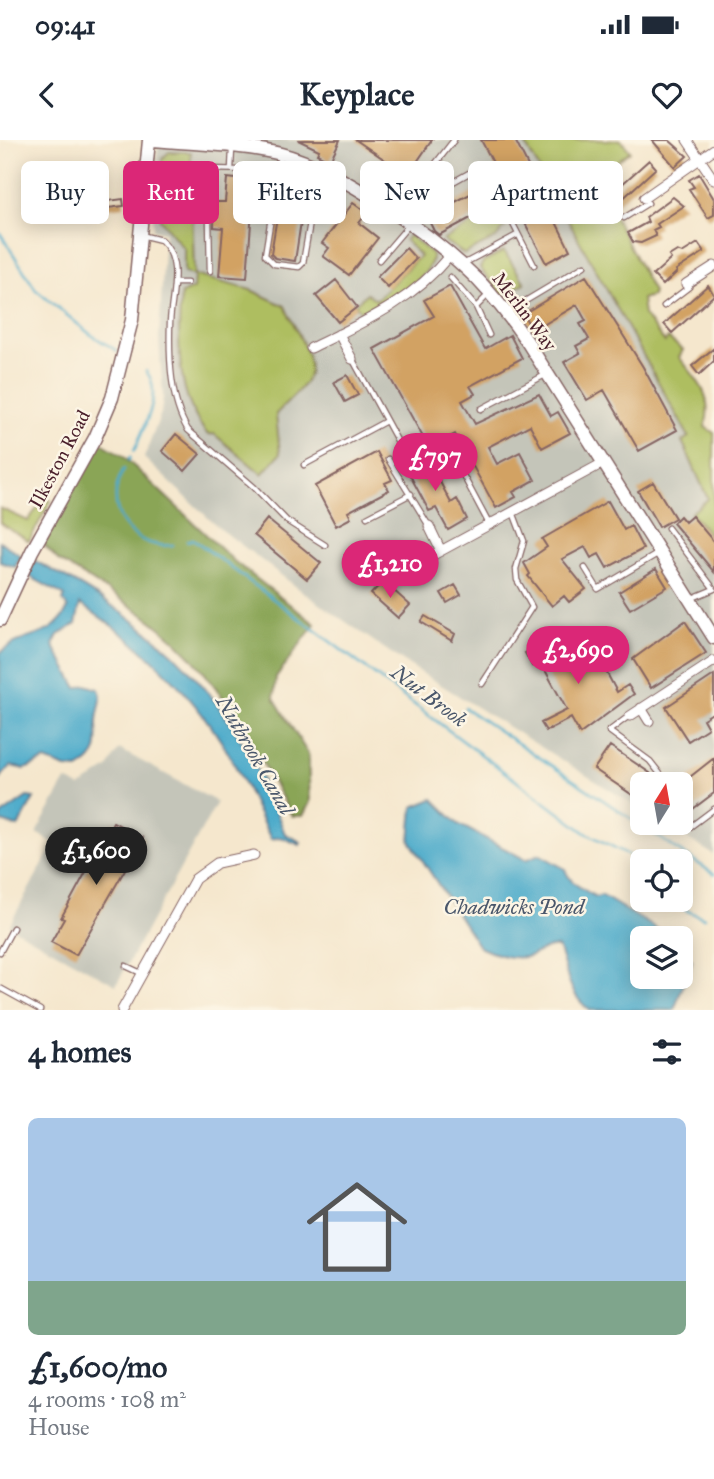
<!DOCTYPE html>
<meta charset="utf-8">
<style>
body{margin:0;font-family:"IM FELL Great Primer",serif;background:#f6f6f7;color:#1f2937;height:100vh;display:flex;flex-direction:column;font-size:26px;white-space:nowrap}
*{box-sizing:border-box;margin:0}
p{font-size:23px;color:#747a83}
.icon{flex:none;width:38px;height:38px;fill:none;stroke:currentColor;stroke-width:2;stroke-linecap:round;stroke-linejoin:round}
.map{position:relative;height:870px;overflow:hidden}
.sheet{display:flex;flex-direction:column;background:#fff;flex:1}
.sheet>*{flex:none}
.banner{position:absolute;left:21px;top:21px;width:672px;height:63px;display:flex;gap:14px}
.needle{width:46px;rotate:11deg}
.buttons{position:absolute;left:630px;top:632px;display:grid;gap:14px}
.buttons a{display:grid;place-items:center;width:63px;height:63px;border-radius:10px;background:#fff;box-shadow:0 4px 18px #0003;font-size:35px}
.price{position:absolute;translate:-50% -60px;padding:0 16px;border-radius:24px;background:#db2777;color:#fff;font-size:23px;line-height:46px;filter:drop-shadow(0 2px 4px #0008)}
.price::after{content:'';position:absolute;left:50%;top:42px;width:21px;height:16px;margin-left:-10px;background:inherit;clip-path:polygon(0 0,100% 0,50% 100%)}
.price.on{background:#222;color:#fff}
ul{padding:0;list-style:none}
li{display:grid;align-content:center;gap:14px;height:371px;padding:0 28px}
li span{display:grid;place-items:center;height:217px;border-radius:10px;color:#555}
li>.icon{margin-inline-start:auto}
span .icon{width:126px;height:126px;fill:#fffc;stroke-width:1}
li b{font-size:30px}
h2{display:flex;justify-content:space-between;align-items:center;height:84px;padding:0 28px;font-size:30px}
.tag{padding:0 24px;border-radius:10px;background:#fff;box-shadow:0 4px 18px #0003;font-size:24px;line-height:63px}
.tag.on{background:#db2777;color:#fff}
.status{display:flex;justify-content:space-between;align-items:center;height:49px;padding:0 35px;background:#fff;direction:ltr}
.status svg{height:19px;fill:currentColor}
header{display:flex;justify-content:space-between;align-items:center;height:91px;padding:0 28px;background:#fff;font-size:32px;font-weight:800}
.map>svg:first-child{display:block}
.industrial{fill:#c4c5b9}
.green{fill:#aebe61;stroke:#7c6e46;stroke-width:2}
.forest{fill:#8aa557;stroke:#6a6241;stroke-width:2}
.water{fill:#4baaca;stroke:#4a647a;stroke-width:2}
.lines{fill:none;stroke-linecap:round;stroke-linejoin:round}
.stream{stroke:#4baaca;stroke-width:2.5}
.building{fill:#d2a264}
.lane-casing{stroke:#866564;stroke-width:7}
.street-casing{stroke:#866564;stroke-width:11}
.secondary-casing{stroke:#866564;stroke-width:15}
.lane{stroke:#fff;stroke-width:4.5}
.street{stroke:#fff;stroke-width:9}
.secondary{stroke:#fff;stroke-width:12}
.labels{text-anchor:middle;stroke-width:5;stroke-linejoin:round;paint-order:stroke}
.street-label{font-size:19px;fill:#4a1f2b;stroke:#fcf5e5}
.water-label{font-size:21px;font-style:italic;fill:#4a576b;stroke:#fcf5e5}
</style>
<div class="status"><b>09:41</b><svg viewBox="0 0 49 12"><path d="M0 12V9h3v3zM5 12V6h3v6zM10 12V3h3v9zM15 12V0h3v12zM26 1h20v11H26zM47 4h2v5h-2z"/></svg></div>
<header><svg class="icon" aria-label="back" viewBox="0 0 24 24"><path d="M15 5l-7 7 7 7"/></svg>Keyplace<svg class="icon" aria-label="heart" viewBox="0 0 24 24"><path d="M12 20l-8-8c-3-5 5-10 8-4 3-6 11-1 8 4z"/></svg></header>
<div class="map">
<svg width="714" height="870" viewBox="0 0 714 870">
<rect width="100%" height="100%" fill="#fcf5e5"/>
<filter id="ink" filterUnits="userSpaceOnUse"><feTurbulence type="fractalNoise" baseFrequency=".0143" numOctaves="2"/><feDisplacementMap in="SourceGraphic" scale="14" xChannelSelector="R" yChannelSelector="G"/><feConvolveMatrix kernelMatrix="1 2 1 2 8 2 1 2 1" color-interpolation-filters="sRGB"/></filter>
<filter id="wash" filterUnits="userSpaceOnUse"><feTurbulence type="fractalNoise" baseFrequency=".00686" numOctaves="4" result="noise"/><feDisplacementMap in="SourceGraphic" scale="28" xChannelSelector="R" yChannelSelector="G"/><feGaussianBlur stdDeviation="1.57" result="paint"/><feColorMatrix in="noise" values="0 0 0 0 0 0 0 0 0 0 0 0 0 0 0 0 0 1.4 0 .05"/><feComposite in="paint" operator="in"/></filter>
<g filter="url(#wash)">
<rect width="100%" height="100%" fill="#f5e7cd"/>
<path class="industrial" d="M158,0H523L690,297L682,302L708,359L691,373L714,399V715L662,683L681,682V644H642V670L401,520L307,455L218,387L144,318L161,273L163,257L159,198L165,92L153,89Z
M119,609L217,662L116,845L9,786L54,703L36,693L66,640L80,647L108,628Z"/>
<path class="green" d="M523,0H621L630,11L610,27L599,46L653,152L652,156L642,159L644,175L665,202L668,198L683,210L679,217C699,242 714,256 705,287L714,293V399L691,373L708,359L682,301L689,297Z
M169,12H191L194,135L251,150L285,166C292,184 310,210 310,229C309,245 286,263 276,274L280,314L262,334L214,294L208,295C176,257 177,202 181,154L193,149L194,136L184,132V109L160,79L162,19Z
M498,69L505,87L496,98L464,114L443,100Z
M409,95L432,114C435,140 381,163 361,172L355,164L367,153L376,160L420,116L405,100Z
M504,111L525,143L502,155L480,128L483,122Z
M44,358L51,361L29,401L0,383V368L28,381Z"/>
<path class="forest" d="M100,302L122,315L235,422L315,484L276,537L274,558L308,614L310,662L303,676H292C257,614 226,548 173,499C139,468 97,444 58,420L43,404Z"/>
<path class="water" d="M0,401L21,416L15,427L0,422Z
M35,421C165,488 233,555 285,694L301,702L300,705L281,697L271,699C261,680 253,660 243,641C208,567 148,507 80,464L76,484L58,495L53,505L77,548L86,545L99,549C104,562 97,569 97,582C97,604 102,615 78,629L66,628L45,620L25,629L11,626L0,638V513C23,491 52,502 68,468L63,460L65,456L29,436Z
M27,657L34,658L18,687L1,682L0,676Z
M433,659L458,684L526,720L539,714L565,729C569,743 584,750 596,757L601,755L672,798H642V836H681V806L692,821L674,870H590C568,855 567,830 558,807C545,805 538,815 525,817C511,819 492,813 479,807L410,701L413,667Z"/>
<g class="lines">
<path class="stream" d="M0,93L36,150L90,194L117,211
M134,311C143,289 164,253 146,231
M129,320L130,317
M124,329C101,367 129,410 173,405
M187,401L193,399L586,693L629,715L642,745
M465,568L714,734
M662,760L704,778"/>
</g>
<g id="blocks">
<path class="building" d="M298,0H340L330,21L317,14L319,10Z
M356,0H432L408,35L415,40L404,55H400L386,45L390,41L380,33L388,22Z
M481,0H515L570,110L546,123Z
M652,0H669L687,16L675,27Z
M649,20L656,28L618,63L611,54Z
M699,34L714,59V75L708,78L689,49L694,47L689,40Z
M227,38L254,41L247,138L219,136L223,88L214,87L215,62H225Z
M282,45L306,49L295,121L275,118L271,114Z
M485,46L495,65L439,95L434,91L427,77Z
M673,57L684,66L657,84L659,87L653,90L656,96L641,103L633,102L628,93L648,82L646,77Z
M123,59L124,66L93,70L92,63Z
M353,63L367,73L359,83L378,98L349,135L323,116L329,108L322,103Z
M698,103L704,112L676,130L677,132L663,145L653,135L671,119L669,116L677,111L682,113Z
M406,108L416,119L388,148L377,137Z
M586,136L643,227L677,290L639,311L604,250L587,260L564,222L580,213L576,206L589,199L580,184L586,181L577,165L533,191L523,174Z
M336,140L357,167L338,182L316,156Z
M708,145L714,155L672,193L664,184Z
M450,146L485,209L510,195L522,218L470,246L475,254L462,261L475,284L539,254L551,276L558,272L570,293L542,308L530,285L488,307L497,324L520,312L535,340L513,352L516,357L496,368L455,294L429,308L374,209L434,176L424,160Z
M714,208V221L699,235L692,226Z
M347,235L358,255L345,262L334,242Z
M176,294L200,314L185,331L162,311Z
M377,312L392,340L385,343L389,350L348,372L351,378L336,386L315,346Z
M426,315L451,363L457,359L467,379L448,390L436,368L429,371L405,326Z
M653,342L675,378L659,387L638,351Z
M608,361L624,390L631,386L643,409L607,428L599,414L591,418L585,407L562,419L586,449L569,462L564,456L552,466L528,436L530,434L524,423L547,407L542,399Z
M680,376L685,382L692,376L714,402V432L673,383Z
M267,379L321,423L307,439L254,395Z
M656,429L667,447L630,469L619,452Z
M383,441L410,465L398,478L371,454Z
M455,445L461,455L447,463L441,453Z
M425,476L455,494L452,501L421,482Z
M685,481L706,513L651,548L633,519Z
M555,496L571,524L595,511L617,552L628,545L634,554L580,594L571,578L546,591L541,583L567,570L540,521L532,526L525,513Z
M714,535V572L703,579L708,588L688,601L666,567Z
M610,606L650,633L634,656L594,629Z
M714,618V653L681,678V644Z
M113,682L143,698L76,815L51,802L64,779L61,778Z"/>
</g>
</g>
<g filter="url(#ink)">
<use href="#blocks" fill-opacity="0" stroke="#866564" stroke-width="2"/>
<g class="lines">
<g class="lane-casing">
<path id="lane" d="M281,15L265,115L274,124L299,127L303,123L319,30
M231,29L232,9
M491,41L534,125
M376,44L399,60L395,69
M399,60L408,59L454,0
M624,78L648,63
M408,79L435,52L469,33
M141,95L161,100C184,121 171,155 170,183C169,217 170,261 188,290L254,347L287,381L325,405
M379,120L408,86
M465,123L517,95
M210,131L208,29L253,30
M450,137L476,167L489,195
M174,143H187
M664,166L689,147
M476,167L489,154
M507,172L584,126
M353,220L405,315
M481,269L545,235
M448,307L489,384
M388,319L429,386
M304,325L386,281
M367,377L411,354
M668,388L714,449L690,459
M585,428L598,449L659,413
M482,544L532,467L517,440L516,429L524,401L513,372
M629,576L609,591L650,621L661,635
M690,687L714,669
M0,812L13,788
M126,826L141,833
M0,848L40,870"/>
</g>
<g class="street-casing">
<path id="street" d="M687,0L714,40
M644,58L714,9
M686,144L714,126
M339,194L352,219
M311,208C364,182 411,162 450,115
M429,386L441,411
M424,420L603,323
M641,568L649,581
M630,576L714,521
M122,870L195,739L217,723L254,715"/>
</g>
<g class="secondary-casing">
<path id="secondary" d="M153,0C195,4 240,4 281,14C340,29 435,97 478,140C497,160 513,181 528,203L714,498
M0,480L32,411L95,298L112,258L132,180L149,0"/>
</g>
<use href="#lane" class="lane"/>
<use href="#street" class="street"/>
<use href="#secondary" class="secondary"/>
</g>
</g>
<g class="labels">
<g class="street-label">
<text transform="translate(525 171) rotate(53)" y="7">Merlin Way</text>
<text transform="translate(59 319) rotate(-62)" y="7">Ilkeston Road</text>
</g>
<g class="water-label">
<text transform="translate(429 556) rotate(37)" y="7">Nut Brook</text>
<text transform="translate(255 615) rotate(60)" y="7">Nutbrook Canal</text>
<text x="514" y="774">Chadwicks Pond</text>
</g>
</g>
</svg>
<div class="buttons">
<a><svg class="needle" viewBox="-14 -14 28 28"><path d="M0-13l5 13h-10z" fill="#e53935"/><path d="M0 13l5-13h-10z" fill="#747a83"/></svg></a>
<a><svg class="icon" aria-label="locate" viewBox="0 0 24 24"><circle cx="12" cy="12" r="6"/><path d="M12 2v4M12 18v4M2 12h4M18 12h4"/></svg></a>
<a><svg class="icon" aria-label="layers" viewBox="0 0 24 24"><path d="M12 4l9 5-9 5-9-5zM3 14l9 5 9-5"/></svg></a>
</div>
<b class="price" style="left:435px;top:353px">£797</b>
<b class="price" style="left:390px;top:460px">£1,210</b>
<b class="price" style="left:578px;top:546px">£2,690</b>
<b class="price on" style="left:96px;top:747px">£1,600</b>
<div class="banner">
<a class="tag">Buy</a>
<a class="tag on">Rent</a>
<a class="tag">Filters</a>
<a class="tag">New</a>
<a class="tag">Apartment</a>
</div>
</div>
<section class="sheet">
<h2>4 homes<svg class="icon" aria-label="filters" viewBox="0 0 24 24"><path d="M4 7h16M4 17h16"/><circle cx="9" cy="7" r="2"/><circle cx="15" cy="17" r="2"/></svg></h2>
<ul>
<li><span style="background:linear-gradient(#a9c7e8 75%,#7fa58c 0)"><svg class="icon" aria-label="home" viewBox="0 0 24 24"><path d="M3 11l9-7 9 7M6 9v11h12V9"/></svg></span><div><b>£1,600/mo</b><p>4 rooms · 108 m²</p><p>House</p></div></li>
</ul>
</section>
